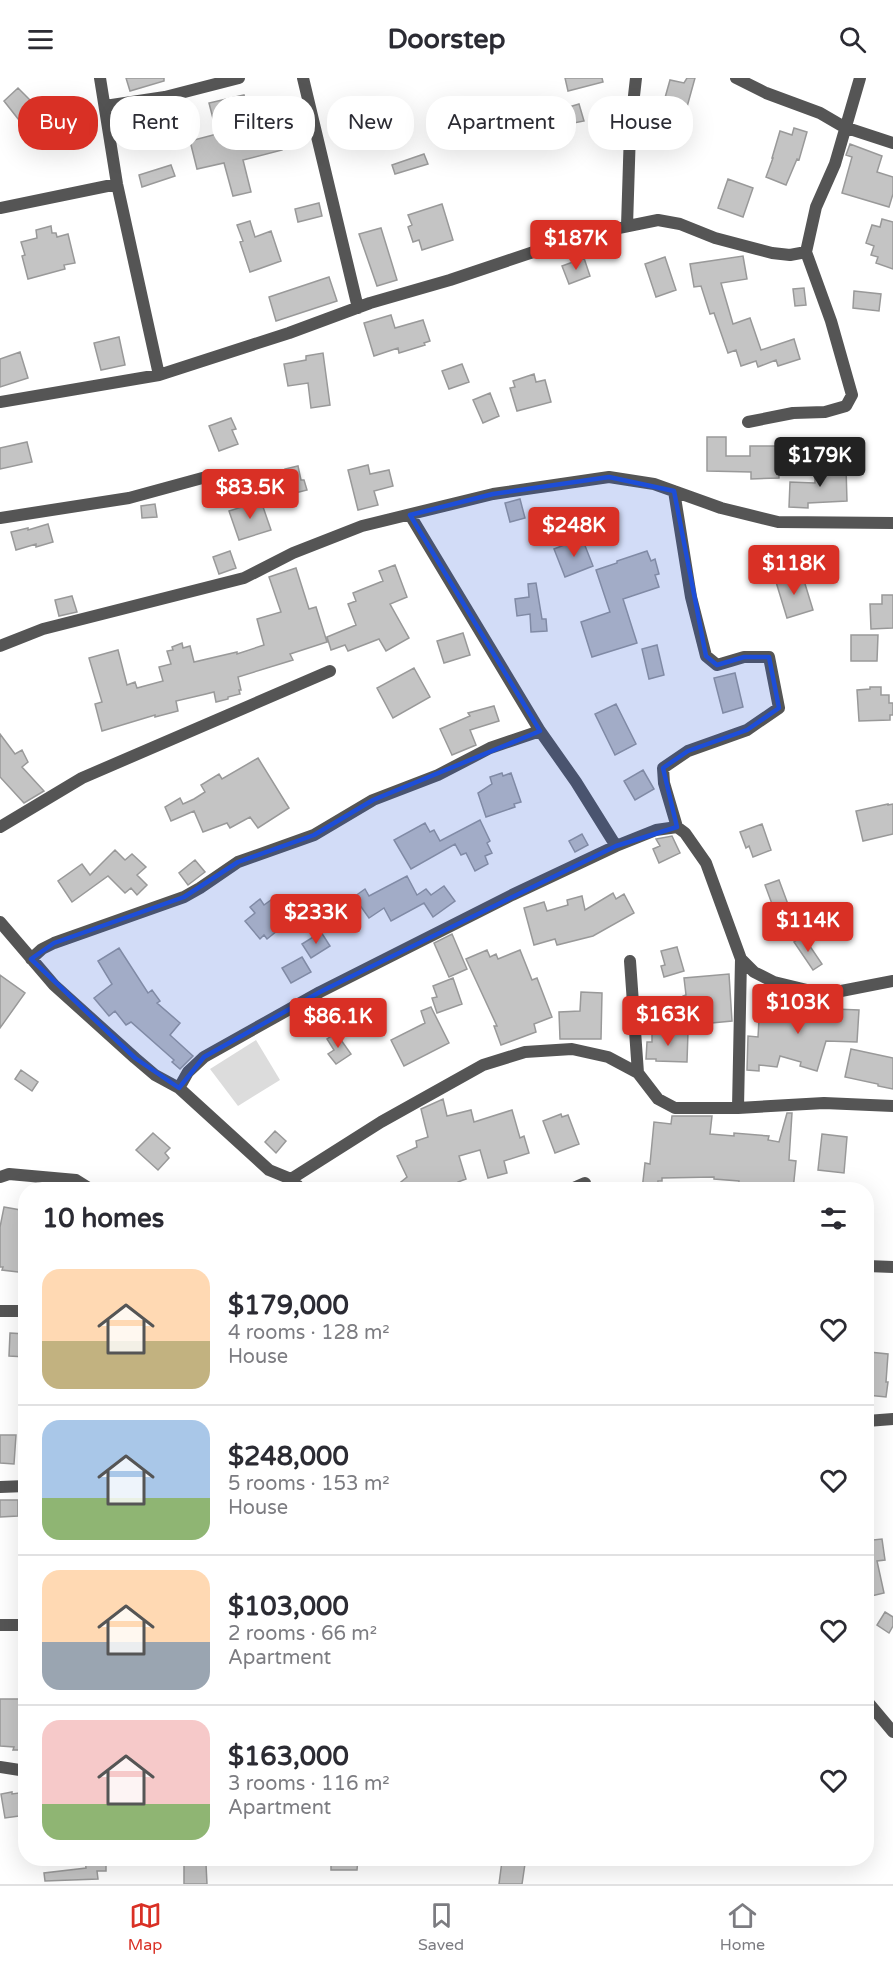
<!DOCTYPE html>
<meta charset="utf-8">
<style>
body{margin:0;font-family:"Varela Round",sans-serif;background:#f7f7f7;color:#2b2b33;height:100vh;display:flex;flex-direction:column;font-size:22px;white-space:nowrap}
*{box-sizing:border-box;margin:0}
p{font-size:20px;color:#7c7c81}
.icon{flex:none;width:33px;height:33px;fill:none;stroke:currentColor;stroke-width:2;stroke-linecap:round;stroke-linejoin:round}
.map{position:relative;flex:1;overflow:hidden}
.drawer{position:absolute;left:18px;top:1104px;width:856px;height:684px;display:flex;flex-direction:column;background:#fff;border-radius:24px;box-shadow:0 6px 24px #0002}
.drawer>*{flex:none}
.banner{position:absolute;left:18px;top:18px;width:858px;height:54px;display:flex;gap:12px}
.price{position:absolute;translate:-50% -51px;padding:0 14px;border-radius:6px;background:#d93025;color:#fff;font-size:20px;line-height:39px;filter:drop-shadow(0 2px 3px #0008)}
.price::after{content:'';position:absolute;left:50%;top:36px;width:18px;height:14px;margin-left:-9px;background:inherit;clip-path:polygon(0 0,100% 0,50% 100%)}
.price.on{background:#222;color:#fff}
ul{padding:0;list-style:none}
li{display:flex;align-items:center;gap:18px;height:150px;padding:0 24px}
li+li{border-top:2px solid #e1e1e2}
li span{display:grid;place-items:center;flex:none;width:168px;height:120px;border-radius:18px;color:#555}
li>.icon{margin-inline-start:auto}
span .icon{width:72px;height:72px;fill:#fffc;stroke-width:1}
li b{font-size:26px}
h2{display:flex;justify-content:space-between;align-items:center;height:72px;padding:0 24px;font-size:26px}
.chip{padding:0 21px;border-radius:24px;background:#fff;box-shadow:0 6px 24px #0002;font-size:21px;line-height:54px}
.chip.on{background:#d93025;color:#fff}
header{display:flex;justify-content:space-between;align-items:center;height:78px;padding:0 24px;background:#fff;font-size:27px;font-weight:700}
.tabs{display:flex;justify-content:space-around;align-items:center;height:84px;border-top:2px solid #e1e1e2;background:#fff;font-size:16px;color:#7c7c81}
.tabs a{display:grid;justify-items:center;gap:3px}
.tabs .on{color:#d93025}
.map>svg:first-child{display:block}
.green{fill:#dcdcdc}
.building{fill:#c4c4c4;stroke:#999;stroke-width:1.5}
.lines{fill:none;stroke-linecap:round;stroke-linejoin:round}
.minor{stroke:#555;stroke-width:12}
.marked{fill:#1d4ed8;fill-opacity:0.2;stroke:#1d4ed8;stroke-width:4.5;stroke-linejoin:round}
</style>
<header><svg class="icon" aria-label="menu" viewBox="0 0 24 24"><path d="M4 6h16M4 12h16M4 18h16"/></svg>Doorstep<svg class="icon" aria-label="search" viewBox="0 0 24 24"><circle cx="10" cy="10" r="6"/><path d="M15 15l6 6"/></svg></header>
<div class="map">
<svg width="893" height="1806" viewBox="0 0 893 1806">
<rect width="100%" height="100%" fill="#fff"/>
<path class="green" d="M256,962L280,1002L238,1028L210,991Z"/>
<path class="building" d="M126,0H164V3L130,13Z
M565,0H602L603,4L568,13Z
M687,0H695L677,65L654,59L670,2L684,5Z
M18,10L30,22L26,27L30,31L19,42L4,23Z
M244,17L248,33L230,37L238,70L261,64L255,39L273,35L274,40L295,36L299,59L280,62L282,72L243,82L251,114L233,118L224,85L197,91L190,63L217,56L209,25Z
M579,26L584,43L574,45L569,29Z
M147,37L162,48L146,68L131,56Z
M794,50L807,54L799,82L797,81L786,107L766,99L773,80H772L780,53L792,57Z
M850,66L882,78L877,94L893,99V116L889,129L842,115L852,79L846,77Z
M424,76L428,86L395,96L392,87Z
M171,87L175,98L142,109L139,97Z
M728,101L753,110L743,139L718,130Z
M319,125L322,138L298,144L295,131Z
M442,126L453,162L422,172L419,162L413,164L408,149L412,147L408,137Z
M882,141L893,144V191L876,185L878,179L871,177L874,168L866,165L872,147L880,149Z
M250,143L255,159L271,153L281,183L250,194L240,164L243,163L237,147Z
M51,148L52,155H56L57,159L68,156L75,185L64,187L65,191L28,201L22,178L25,177L21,164L37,160L36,152Z
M381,150L397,202L377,208L359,156Z
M743,178L747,201L721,205L733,246L750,240L761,272L794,261L800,281L778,288L776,282L758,289L756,283L741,288L736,272L728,275L714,235L710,236L701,208L694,209L690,186Z
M665,179L676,212L656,219L645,186Z
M584,180L590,198L569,206L562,188Z
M329,199L337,223L276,243L269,219Z
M804,210L806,227L795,228L793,211Z
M854,213L881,216L879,233L853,230Z
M391,237L395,250L423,242L430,263L424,265L425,267L399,275L398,270L374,278L364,245Z
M119,259L125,287L101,292L94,265Z
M20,274L28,300L0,309V281Z
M323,275L330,327L311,330L308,305L288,308L284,286L306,282V278Z
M462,286L469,304L449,311L442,293Z
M534,296L536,304L545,302L551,324L517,333L510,310L515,309L513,303Z
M490,315L499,338L483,345L473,322Z
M231,340L236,351L232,352L238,366L219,373L209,348Z
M707,359H726V378H750V368H778L779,400L751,401V394L707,393Z
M27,364L32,384L0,391V370Z
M368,387L370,396L389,392L393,408L374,413L378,427L358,432L348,392Z
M298,388L301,402H304L307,412L291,416L285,391Z
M846,389L847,423L808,425V430L789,429L790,404L815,405V391Z
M520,421L525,440L510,444L505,425Z
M261,423L271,452L239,462L229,433Z
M155,426L157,439L142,440L141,428Z
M48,446L53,464L36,469V466L16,472L11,454L28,450V452Z
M582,460L593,488L565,499L554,471Z
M230,473L236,490L219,496L213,479Z
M647,473L651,483L655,481L659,496L655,497L659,509L623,521L637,565L592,579L581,544L610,534L596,492L617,485V483Z
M395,487L407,519L390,526L409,560L386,573L379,561L348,573L345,567L331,572L327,559L356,547L348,526L356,523L353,515L383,503L379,493Z
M296,490L309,531L316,529L327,564L290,576L293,582L238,599L241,612H239L240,616L228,619V621L216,624L214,614L206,616L176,623L178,633L155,639V637L102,653L95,626L102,624L89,580L118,572L127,607L135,604L137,610L163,603L159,589L171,586L167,573L173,572L172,569L182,565L183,570L190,568L194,584L237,574V576L264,567L257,541L281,534L269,499Z
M802,496L813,532L787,540L776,504Z
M536,505L542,541H546L547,553L531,554L530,536L517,538L515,521L529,519L528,506Z
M882,517H893V550L871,551L870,526H882Z
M72,518L77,534L59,538L55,522Z
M463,555L470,577L444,585L437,563Z
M851,557H878L877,583H851Z
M657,567L664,597L649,601L642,571Z
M414,590L430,619L393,640L377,610Z
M735,595L743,629L723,635L714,600Z
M870,609H881V617H889V625H893V637H890V642L859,643L857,612L870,611Z
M616,626L636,666L615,677L595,636Z
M494,628L499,643L470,652L476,667L452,677L440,651L470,638L468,635Z
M0,656L15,676L22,672L28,684L22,689L44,713L24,725L0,699Z
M258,680L289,730L258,750L250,739L230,750L227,745L203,754L194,733L171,743L165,729L180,720L183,726L194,721L205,714L201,707L219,696L222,701Z
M643,692L654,711L635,722L624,703Z
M502,695L503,698L511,695L521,724L514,726L515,729L486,739L478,715L492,706L490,699Z
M888,726V727L893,726V756L863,763L856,733Z
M480,742L490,763L487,765L492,775L485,778L488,786L475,793L466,775L461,777L455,766L411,791L394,762L425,745L430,754L434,752L440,763Z
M762,746L771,772L753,779L749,768L746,770L740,754Z
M582,756L588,767L575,774L569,763Z
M672,758L680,775L659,785L653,771L660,768L656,761Z
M115,772L125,782L132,776L146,789L137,797L147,807L137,817L131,810L125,815L108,798L72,824L58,803L82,786L90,797Z
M195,782L205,794L188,807L179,795Z
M407,798L417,817L426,811L431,817L444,808L455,823L433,839L424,825L391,843L384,830L369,840L354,819L365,811L369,818Z
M779,802L789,829L775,834L765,807Z
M613,815L616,821L624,816L634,835L593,858L557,867L555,861L534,867L524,830L544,824L547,833L568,827L567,822L582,818L585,832Z
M260,821L264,827L271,822L286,840L280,844L283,848L267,861L264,857L260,861L245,843L255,835L250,829Z
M321,854L330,868L311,880L302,866Z
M452,856L467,891L449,899L434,865Z
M803,858L822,886L813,892L794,864Z
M677,869L684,893L664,899L661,888L665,887L661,873Z
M119,870L148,915L152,912L160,923L157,925L180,945L170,957L193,978L180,991L172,984L174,982L131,944L126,947L115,933L109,938L94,920L112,906L98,883Z
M487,872L490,879L496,876L498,881L520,872L532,902L537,900L552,939L534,946L536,954L501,967L494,948H497L466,881Z
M302,879L311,894L291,905L282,890Z
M729,896L732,943L691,947L689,928L684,929L683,918L686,917L684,900Z
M0,897L25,915L0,950Z
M453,900L462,926L437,935L432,920L437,919L433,908Z
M581,914L602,915L601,961H560L559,934L580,933Z
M760,924L787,925V932L834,939L835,931L859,932L857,964L826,963L817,993L800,988L801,984L780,978L777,989L759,987V993L747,992L748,958L758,959Z
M431,929L449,965L404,988L391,962L425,945L421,933Z
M671,953L688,954L687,984L656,983V981H646L647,964H652V956H654V954L671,955Z
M336,955L351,976L336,986L328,976L334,972L327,961Z
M851,971L893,980V1011L878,1008V1006L845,999Z
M21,992L38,1004L32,1013L15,1001Z
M443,1021L447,1038L471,1032L474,1044L512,1032L520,1060L524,1058L529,1075L504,1083L507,1095L488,1100L480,1072L459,1078L466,1101L458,1104L459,1109L451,1112H391L407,1099L397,1078L417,1069L416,1063L428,1059L421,1031Z
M787,1035H792L789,1082L796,1083L793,1112H738L739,1103L714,1101V1099L662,1100V1103H658L657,1112H642L645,1085L650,1086L654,1044L671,1046L672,1038H712L710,1056L734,1058V1055L769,1058L768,1062L779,1064Z
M561,1036L562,1039L568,1037L579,1066L555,1075L543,1043Z
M275,1053L286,1063L276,1075L265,1064Z
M153,1055L170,1070L165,1075L169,1080L158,1092L136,1072Z
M822,1056L847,1059L844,1095L818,1092Z
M4,1129L26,1133V1195L2,1192L3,1189H0V1149Z
M10,1255L26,1256V1279L9,1278Z
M869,1274L888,1276L886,1304H888L886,1319L867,1317Z
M0,1357H16L14,1386L0,1385Z
M0,1422H18V1438L0,1439Z
M867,1458H872L873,1462L882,1461L885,1482L877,1483L884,1515L867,1519Z
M885,1534L893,1539V1548L889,1555L877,1547Z
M0,1621H26V1672H13L14,1669L0,1668Z
M12,1714V1716L26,1714V1737L5,1740L1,1716Z
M85,1780H106V1793H97L98,1801L45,1803L44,1795L86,1790Z
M331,1780H358L357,1792H331Z
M502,1783L525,1786L522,1806H499Z
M206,1786L207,1806H184V1787Z"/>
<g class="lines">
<path class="minor" d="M100,0L117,106L159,297
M303,0L358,230
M736,0L766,15L820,35L844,49L893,65
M105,28L165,19L239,0
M0,130L117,106
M627,148L630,53L636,0
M0,324L159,297L289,255L370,225L450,202L584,157L658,142L680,146L715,160L772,175L790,177L806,174L816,129L835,86L860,0
M748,344L793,335L825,334L846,328L852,317L831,243L806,174
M674,413L691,519L706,578L717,587L744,579H769L779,630L747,652L688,673L663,690L664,705L677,749
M410,437L540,653L576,704L616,768
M0,440L129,420L206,399
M0,568L43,551L244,500L293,475L362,448L493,416L609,399L654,406L721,430L778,444L893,445
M0,749L82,700L330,593
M0,844L54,907L135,980L155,997L179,1010L269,1092L291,1101L302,1112
M31,881L42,871L54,865L184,819L200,810L238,784L314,757L373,722L438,697L490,670L540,653
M630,883L638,995
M179,1010L188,994L204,979L320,914L512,817L616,768L656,752L677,749L685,755L706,785L741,881L754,894L774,904L807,912L836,914L893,903
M738,1030L741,881
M0,1099L9,1096L76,1102L92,1112
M291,1101L381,1044L483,987L525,974L572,971L608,979L638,995L658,1021L675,1030H738L824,1025L893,1028
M569,1112L585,1105
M867,1188L893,1189
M0,1233H26
M867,1343L893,1341
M0,1409L26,1408
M0,1547H26
M867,1623L893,1654
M0,1689L26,1693"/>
</g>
<path class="marked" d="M609,399L674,413L706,578L717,587L744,579H769L779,630L747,652L688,673L663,690L677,749L616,768L320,914L204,979L179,1010L135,980L31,881L54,865L184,819L238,784L314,757L373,722L540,653L410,437L493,416Z"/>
</svg>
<b class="price" style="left:576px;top:193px">$187K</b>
<b class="price on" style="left:820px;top:410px">$179K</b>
<b class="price" style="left:250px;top:442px">$83.5K</b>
<b class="price" style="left:574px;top:480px">$248K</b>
<b class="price" style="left:794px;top:518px">$118K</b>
<b class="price" style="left:316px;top:867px">$233K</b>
<b class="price" style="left:808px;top:875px">$114K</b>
<b class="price" style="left:798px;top:957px">$103K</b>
<b class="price" style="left:668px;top:969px">$163K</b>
<b class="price" style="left:338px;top:971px">$86.1K</b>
<div class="banner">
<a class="chip on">Buy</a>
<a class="chip">Rent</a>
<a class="chip">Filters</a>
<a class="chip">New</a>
<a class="chip">Apartment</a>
<a class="chip">House</a>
</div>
<section class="drawer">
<h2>10 homes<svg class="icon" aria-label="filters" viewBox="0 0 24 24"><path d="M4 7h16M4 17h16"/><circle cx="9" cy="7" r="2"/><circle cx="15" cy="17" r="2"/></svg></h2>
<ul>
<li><span style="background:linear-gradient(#ffd9b3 60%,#c2b280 0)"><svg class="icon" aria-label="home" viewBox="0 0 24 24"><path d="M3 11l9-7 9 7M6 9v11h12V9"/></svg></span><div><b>$179,000</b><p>4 rooms · 128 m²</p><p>House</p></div><svg class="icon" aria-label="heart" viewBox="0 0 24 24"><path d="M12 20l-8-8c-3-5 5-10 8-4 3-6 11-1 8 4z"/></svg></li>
<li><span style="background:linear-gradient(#a9c7e8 65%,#8fb573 0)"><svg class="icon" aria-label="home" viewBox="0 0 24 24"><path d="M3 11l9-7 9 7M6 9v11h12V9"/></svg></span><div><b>$248,000</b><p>5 rooms · 153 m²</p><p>House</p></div><svg class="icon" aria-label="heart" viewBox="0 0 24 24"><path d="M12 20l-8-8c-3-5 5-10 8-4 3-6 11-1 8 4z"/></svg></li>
<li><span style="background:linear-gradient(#ffd9b3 60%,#9aa5b1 0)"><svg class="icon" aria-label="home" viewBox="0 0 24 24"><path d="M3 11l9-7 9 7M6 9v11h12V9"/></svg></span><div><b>$103,000</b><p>2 rooms · 66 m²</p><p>Apartment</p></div><svg class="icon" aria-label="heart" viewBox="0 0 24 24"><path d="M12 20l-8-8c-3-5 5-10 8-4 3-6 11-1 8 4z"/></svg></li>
<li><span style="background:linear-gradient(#f6c9c9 70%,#8fb573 0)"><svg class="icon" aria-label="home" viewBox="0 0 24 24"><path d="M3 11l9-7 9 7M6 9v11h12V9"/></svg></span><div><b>$163,000</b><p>3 rooms · 116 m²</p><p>Apartment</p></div><svg class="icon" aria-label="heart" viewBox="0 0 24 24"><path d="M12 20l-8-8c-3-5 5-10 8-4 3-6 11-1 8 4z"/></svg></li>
</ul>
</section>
</div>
<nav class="tabs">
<a class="on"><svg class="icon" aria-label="map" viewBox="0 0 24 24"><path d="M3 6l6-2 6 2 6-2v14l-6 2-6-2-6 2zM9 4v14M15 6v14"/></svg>Map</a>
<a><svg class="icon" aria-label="saved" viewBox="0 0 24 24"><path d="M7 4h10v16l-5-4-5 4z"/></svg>Saved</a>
<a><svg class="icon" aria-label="home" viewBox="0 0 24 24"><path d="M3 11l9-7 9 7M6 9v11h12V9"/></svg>Home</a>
</nav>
